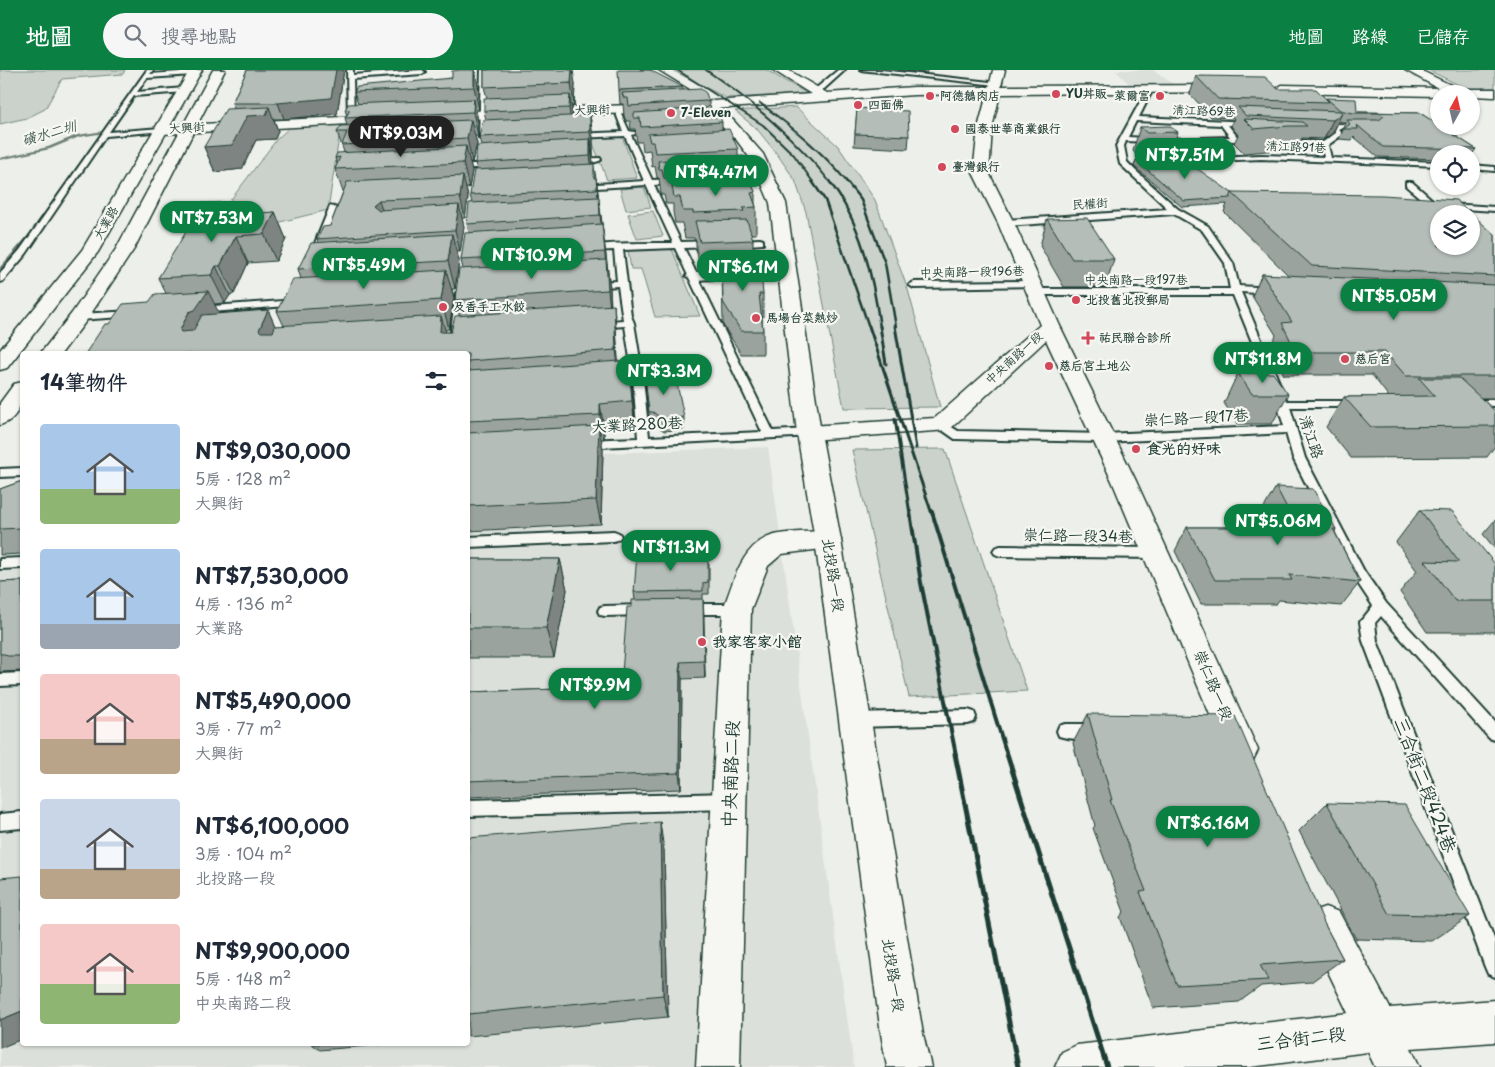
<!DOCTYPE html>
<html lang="zh-TW">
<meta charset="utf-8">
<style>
body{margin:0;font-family:"Playpen Sans","LXGW WenKai TC",sans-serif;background:#f6f6f7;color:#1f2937;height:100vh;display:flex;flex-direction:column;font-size:19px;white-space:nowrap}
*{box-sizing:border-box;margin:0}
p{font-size:16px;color:#747a83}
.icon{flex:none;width:28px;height:28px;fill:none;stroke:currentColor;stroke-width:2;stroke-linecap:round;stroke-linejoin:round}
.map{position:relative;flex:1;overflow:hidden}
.drawer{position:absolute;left:20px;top:281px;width:450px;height:695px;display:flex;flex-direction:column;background:#fff;border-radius:5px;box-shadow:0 1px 4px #0004}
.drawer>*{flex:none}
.needle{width:32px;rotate:8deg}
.buttons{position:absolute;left:1430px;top:15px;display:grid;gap:10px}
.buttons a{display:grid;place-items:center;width:50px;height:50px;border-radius:50%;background:#fff;box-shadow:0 1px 4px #0004;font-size:25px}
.price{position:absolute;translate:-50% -42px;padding:0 11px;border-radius:18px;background:#0b8043;color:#fff;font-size:16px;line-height:32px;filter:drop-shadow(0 1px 2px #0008)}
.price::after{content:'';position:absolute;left:50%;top:30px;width:15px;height:11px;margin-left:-8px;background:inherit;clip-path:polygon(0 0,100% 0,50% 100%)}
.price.on{background:#222;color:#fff}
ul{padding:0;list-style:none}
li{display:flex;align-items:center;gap:15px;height:125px;padding:0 20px}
li span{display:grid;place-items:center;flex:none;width:140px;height:100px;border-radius:5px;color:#555}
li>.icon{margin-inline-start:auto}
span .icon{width:60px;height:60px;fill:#fffc;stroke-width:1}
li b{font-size:21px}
h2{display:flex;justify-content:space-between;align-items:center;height:60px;padding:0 20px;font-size:21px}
header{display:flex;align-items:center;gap:30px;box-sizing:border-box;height:70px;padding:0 25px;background:#0b8043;color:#fff}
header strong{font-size:24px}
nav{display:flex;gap:28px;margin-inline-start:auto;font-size:18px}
.search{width:350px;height:45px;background:#f6f6f7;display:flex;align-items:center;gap:12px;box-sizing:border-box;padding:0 18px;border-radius:28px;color:#747a83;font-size:19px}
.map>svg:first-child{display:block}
.built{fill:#dce0db}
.green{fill:#cbd2cc;stroke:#758880}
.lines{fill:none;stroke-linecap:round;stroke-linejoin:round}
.stream{fill:#6c7e77;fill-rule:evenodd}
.service-casing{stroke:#1f3d34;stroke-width:4}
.pedestrian-casing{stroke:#1f3d34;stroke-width:4}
.minor-casing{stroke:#1f3d34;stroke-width:3}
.tertiary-casing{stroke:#1f3d34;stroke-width:3}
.secondary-casing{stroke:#1f3d34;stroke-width:3}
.service{fill:#f6f6f2;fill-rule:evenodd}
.pedestrian{fill:#f6f6f2;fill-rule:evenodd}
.minor{fill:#f6f6f2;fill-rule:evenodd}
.tertiary{fill:#f6f6f2;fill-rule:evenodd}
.secondary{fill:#f6f6f2;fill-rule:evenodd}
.rail-far4{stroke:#1f3d34;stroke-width:2}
.rail-far3{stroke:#1f3d34;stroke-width:2.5}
.rail-far2{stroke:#1f3d34;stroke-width:3}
.rail-far1{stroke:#1f3d34;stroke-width:4}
.rail{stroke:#1f3d34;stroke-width:5}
.wall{fill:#9ba39e;stroke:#1f3d34}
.shaded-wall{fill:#7e8481;stroke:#1f3d34}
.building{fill:#b4bdb8;stroke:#1f3d34;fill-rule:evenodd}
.poi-dot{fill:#d1495b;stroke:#f6f6f2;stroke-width:2}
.labels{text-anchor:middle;stroke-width:4.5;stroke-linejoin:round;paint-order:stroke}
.far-poi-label{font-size:12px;font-weight:bold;fill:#1f3d34;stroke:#f6f6f2;text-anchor:start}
.far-street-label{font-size:12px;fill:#1f3d34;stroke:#f6f6f2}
.far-water-label{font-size:14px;font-style:italic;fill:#3f5850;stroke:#f6f6f2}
.street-label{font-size:15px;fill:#1f3d34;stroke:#f6f6f2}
.poi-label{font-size:15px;font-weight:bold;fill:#1f3d34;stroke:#f6f6f2;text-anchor:start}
.near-street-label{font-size:18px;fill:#1f3d34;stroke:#f6f6f2}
</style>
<header>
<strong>地圖</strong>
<div class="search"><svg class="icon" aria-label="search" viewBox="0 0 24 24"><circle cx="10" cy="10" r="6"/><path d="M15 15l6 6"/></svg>搜尋地點</div>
<nav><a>地圖</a><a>路線</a><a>已儲存</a></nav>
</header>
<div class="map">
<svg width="1495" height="997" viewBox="0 0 1495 997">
<rect width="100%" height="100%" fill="#edefea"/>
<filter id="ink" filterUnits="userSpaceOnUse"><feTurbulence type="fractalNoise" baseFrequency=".02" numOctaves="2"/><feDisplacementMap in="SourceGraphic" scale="10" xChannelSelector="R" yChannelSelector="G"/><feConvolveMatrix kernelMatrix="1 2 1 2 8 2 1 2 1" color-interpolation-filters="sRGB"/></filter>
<g filter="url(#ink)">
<path class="built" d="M1115,0H1153L1176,16H1131Z
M768,377L854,997H0V454L22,420V974H468V388Z"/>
<path class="green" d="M0,0H125L123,4L62,9L45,39L27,48L0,54Z
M672,0H766L808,24L726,28Z
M1428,0H1495V18L1467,19Z
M796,37L838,76L875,130L908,220L940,337L844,338L806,142L795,110L777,84L757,59L735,41Z
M341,54L328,140L232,164L217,155L236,141H189L197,133L229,132L277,69L290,57Z
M622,66L637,108L607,110L591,68Z
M644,117L651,137L626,140L620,119Z
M653,141L663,166L637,169L628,144Z
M671,177L700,246L655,247L641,199H631L628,180Z
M945,379L1027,621L909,627L852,380Z"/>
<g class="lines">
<path class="stream" d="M104,61L105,63L79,67L50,79L0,90V88L48,77L77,65Z
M31,162L35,163L2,201H0V197Z"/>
<g class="service-casing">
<path id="service" d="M147,0H153L150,4L194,1L197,3L194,5L147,8L137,22L184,18L187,20L184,22L134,26L109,62L161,58L163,59V61L106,66L26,184L3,211L0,212V203L20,180Z
M347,0H353V5L422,0L425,2L422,4L353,9L354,50L351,52L348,50Z
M481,0H487V68L483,70L479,68Z
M838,0H845L824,19L814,22V20Z
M860,0H881L999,13L996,15Z
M1150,17L1153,19L1139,47L1251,52L1254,54L1251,56L1228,55L1239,69L1235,71L1167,73L1126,71L1124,76L1127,92L1136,101L1178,139L1208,156L1233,193L1239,216L1272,218L1277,221L1272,224L1241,222L1287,331H1357L1363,334L1357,337H1290L1305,388L1364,501L1386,533L1495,652V670L1489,668L1381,546L1375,553L1377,571L1495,871V907L1488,904L1485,897L1363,571L1360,552L1373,536L1351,503L1293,388L1286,363L1104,372L955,369L935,355L937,353H945L958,361L1104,364L1284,356L1277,334L1233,225H1035L1030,222L1035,219H1230L1225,193L1202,160L1174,144L1006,156L1002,153L1006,150L1168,139L1120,94L1116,76L1147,19ZM1136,51L1221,55L1230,67L1167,69L1128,67Z
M614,38L619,39L629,61L639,63L631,65L652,110L676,109L680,111L676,113L654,115L681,172L714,171L718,174L714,177L684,178L773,361L809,359L815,363L813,366L583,378L577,374L583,370L638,368L633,308L625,256L598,258L593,255L598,252L623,250L618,216L591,218L586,215L591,212L617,211L614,180L588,181L584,178C592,172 658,173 673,173L646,115L581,119L577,117L581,115L644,111L625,66L575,68L572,66L575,64L623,62ZM675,178L762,362L649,367L643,308L634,253L631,246L623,180Z
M1330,51L1337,54L1363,55L1366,57L1363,59L1339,58L1342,65L1328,75L1331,88L1439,92V96L1261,89L1167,93L1163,91L1167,89L1261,85L1324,87L1321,76L1281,73L1277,71L1281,69L1323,72L1336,63L1332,58L1317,55Z
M600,88L601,90C594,94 577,95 570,91L574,89Z
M495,93L499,95L498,97L452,99L448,97L452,95Z
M1471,95L1495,97V101L1471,99Z
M767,104H770V108L733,109L729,107L733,105Z
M1406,112H1412L1436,133L1495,137V141L1431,137L1406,116Z
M330,136L337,138L323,173L316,175L315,173Z
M760,169L763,170V174L735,176L731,173L735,170Z
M1032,211L1037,214L1035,216L914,218L909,215L914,212Z
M461,220L466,223L458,284H448L456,223Z
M297,230L302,233L300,235L199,243L194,240L199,237Z
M133,241L138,244L136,246L79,250L74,247L79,244Z
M1469,330H1495V336L1465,335L1463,333Z
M22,398V406L0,407V399Z
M614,461L619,463L621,466L619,469L614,471L468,477V467Z
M1000,476L1156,478L1161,480L1163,483L1161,486L1156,488L1000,486L995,484L993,481L995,478Z
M22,488V498L0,499V489Z
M685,534H737L742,535L744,539L742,543L737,544H685L680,543L678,539L680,535Z
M644,535L649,536L651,540L649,544L644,545L605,546L600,545L598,541L600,537L605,536Z
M22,603V615L0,616V604Z
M968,640L974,642L976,647L974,652L968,654L855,657L849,655L847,650L849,645L855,643Z
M1065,654H1097L1103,656L1105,661L1103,666C1091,670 1071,670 1059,666L1057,661L1059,656Z
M729,723L735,725L738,731L735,737L729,739L468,746V730Z
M22,742V758L0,760V744Z"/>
</g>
<g class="pedestrian-casing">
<path id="pedestrian" d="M788,198L793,199L795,202L793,205L693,210L686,206L693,202Z"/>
</g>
<g class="minor-casing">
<path id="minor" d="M773,0H788L827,23L914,17H989L993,0H1005L1001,16L1233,15L1235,18L1229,22L1000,24L992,58L989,103L1014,153L1060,256L1136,411L1258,680L1253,690L1241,694L1229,690L1112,411L1046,270L949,360L809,370L801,368L797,363L801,358L809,356L935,348L1040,255L998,153L973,103L978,58L987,24L914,25L686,41L440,50L433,46L440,42L686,33L811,24Z
M1405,0H1420L1459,19H1495V27L1471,26V24H1439V26L1282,23L1276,19L1282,15L1438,18Z
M382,45L389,49L387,52L161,64L154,60L161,56Z
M828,461L837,463L841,470L837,477L782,484L768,496L751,539L740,997H696L723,539C733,514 740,480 766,468C781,461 811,462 828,461Z
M1325,837L1339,842L1390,938L1495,930V972L1411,978L1420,997H1375L1368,982L1250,997H1055L1062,982L1077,975L1348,943L1306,856L1311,842Z"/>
</g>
<g class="tertiary-casing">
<path id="tertiary" d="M641,0H656L707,31L733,50L763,84L786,133L821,363L841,470L923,964L931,997H887L881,964L815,470L797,363L770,133L752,91L735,68L698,36Z"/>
</g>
<g class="secondary-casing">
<path id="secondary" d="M190,0H202L98,182L7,298L0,300V280L82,180Z
M213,0H225L134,179L86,251L61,284H40L72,243L116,179Z
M22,312C24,330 19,350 0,355V333L14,314Z"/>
</g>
<use href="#service" class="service"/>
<use href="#pedestrian" class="pedestrian"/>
<use href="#minor" class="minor"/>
<use href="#tertiary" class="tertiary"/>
<use href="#secondary" class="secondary"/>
<path class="rail-far4" d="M677,0L763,55L794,85L813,112
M706,0C749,29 798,71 830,112
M760,33C792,57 822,81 847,112"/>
<path class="rail-far3" d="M812,111L825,130L869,257
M829,111C861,152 873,206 880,257
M846,111L861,130L885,193L896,257"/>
<path class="rail-far2" d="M869,256L932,444
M880,256L886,294
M895,256L916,378
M895,349L910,444"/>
<path class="rail-far1" d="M910,442L921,513L956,685
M932,442L1007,685"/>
<path class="rail" d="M955,684L1018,997
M1007,684L1107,997"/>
</g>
<path class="wall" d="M247,0H344L337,44L284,49H274L278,61L275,69L256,70L242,99L215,102L204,77L234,39L232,33Z
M475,0L479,21V40H476L478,52V66H475L477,74L472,92H470L472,101L469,118H466L468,127L465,148H462L464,157L460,182H457L459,191L455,219H452L454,228L449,259L445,260L446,262H451L459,245L455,230L463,199L461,190L469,163L467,154L472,133L470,125L477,100L475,93L481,76L479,67L486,50L484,41L487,28L484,17V0L575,14L574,36H572L573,45H590L593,68V86H592L596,108L602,154L610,218L611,236L616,258L618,291L621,296L629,295L635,355L604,358V369H601L603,380L601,454L468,461V284L109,254L166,223L158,208L201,151L275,142L286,169L276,191L248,193L234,224L230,225L225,233L214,234L218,244L268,240L275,256H284L277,241L301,209L298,199L318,172L317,169L330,156L343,122L335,99L337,94L335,88L344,82L337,62L347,55L345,48L347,45L345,40L358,34L354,22L452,8Z
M898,0H928L926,3Z
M1196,6L1278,19L1326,29L1357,42L1420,43L1476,79L1471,86V84H1439V89L1378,87L1354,67L1352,70L1339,69L1346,53L1339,51L1333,63L1324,69L1302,68L1296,81L1278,80L1244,83L1234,73L1238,65L1231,56L1234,48L1211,47L1190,24Z
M683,17V20L709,32V37L714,47L722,52V59L738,79V86L751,104V112L755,122V133L756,137V164H751L753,170V187L763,224V247H762L763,261V284H741L723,255L722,199L701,200L696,179V170H695L694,168H685L682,153H675L673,142V134H666L664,125H661L659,108H657L655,96L652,97L650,80L643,81L642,72H637L635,59H631L630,51H626L624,46L623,34H620L619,20Z
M857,38L909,66L908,79L854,76Z
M1140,57L1178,62L1169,87L1139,88L1133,81Z
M1136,90L1232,123L1495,165V328H1481L1495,341V376L1487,387L1351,388L1326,357L1344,327H1389L1372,305H1284L1271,275L1276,265L1252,226L1262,204L1289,206L1224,142L1227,134L1182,137L1134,96Z
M1047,149L1114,189L1105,217H1064L1040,176Z
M1238,303L1288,324L1272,354H1237L1224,333Z
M645,306L684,347V359L664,361L654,353L650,354Z
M22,411V484L0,485V419Z
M1276,417L1336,459L1335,462L1360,512L1341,536L1279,530L1276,534H1201L1175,481L1187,457H1270L1262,441Z
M1420,440L1495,494V562H1427L1400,522L1417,501L1396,472Z
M1495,450V479L1483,464Z
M468,489H560L567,520L554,588H468Z
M709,494V524H703V533L705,608L682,609L681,719L468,727V622L621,617L632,537L635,530L634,522Z
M22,511V602V601L0,602V512Z
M1088,644L1325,855L1343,889L1311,912L1261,916L1239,932L1153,938L1120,847L1124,842L1093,758L1095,756L1073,673Z
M1327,733L1470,846L1432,871L1356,869L1299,761Z
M468,768L664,780L668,947L468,966Z
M312,974H389L320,980Z"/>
<path class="shaded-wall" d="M336,0H344L337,44L284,49L278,33Z
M475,0L479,21V40L474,17Z
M572,0H573L575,14L574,36L571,13Z
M570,25L573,48L572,61L569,38Z
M474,29L478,52V66L473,42Z
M269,37L278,61L275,69L256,70L242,99L215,102L204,77L247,46Z
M1342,43L1333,63L1324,69L1333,50Z
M590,45L593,68V86L590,62Z
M471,50L477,74L472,92L467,68Z
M590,69L593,94L594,111L590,86Z
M466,76L472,101L469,118L463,93Z
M463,106L468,127L465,148L460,127Z
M596,108L602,153L603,172L600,145Z
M379,130L386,152L373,135Z
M459,135L464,157L460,182L455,160Z
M275,142L286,169L276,191L264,164Z
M602,154L610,218L611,249L608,220L606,196Z
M452,164L459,191L455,219L448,191Z
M236,166L248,193L234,224L220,196Z
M216,196L230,225L225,233L211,205Z
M446,200L454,228L449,259L441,230Z
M208,221L219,243L207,263L192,283L180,260L189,242Z
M614,235L616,258L619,304L616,280Z
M268,240L278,263L270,283L259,260Z
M441,246L448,269L440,262Z
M629,295L632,319L635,355L632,331Z
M600,334L604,358V369L600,345Z
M599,356L603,380L601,454L596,430Z
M560,489L567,520L554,588L546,558Z
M703,529L704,546L705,608L704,591Z
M680,592L682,609L681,719L679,703Z
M660,752L664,780L668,947L663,925Z
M22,941V969L0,978V950Z"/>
<path class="building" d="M247,0H336L331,28L278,33H232Z
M461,0H474V17L354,22L357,17L452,8V1Z
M484,0H572L571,13L484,17Z
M618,0H650L683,17L619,20Z
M1196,6L1265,7L1278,19H1316L1329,32L1218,29Z
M701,19L706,23L709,32L706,31L629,36L628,28H624L622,23Z
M570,25L569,38L484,41V28Z
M1326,28L1356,29L1357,42L1420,43L1439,55V56H1440L1476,79L1383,77L1357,55L1358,59H1344L1350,54L1347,50H1379L1384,46L1379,43H1353L1340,40Z
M474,29L473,42L345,48L350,40H345L348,34Z
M710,36L714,47H720L722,52L641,57L640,48H634V43L706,38Z
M269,37L266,45L247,46L232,75L204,77L226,39Z
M1238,37L1340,41L1342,43L1333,50L1246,46Z
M857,38L908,41L909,66L855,64Z
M590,45V62L479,67L483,50Z
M1244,49L1302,52L1307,56H1288L1254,59Z
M471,50L467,68L342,75L347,62H337L341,56Z
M1169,56L1178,62L1147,63L1140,57Z
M729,59L738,79L655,83L653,72H650L648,64Z
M590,69V86L475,93L477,76Z
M466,76L463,93L335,99L340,87L335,88L337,83Z
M744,86L751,104L664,108L662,99H659L658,91Z
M1182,88L1232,123L1230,128L1184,131L1136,90Z
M594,94V108H596L597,119L470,125L474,100Z
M463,106L460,127L379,130L373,135L379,140L459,135L455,160L317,169L323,157L330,156L347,112Z
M751,112L755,122L751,123L756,137L743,138L744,141L693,143V141H683L680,127H674L672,116Z
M1232,123L1383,125L1456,130L1495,165V206L1312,196ZM1439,144H1471V176H1439Z
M599,127L600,145L467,154L469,133Z
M275,142L264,164L236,166L220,196H216L211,205L158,208L192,152L201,151L203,147Z
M1087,148L1114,189H1072L1047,149Z
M747,150L753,170L700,172L695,151Z
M602,154L605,182L461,190L465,163Z
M452,164L448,191L298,199L311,173Z
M756,187L758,191H760L763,224H759L763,261H741L723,232L722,188Z
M606,190L608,220L455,230L459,199Z
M446,200L441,230L277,241L293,209Z
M1262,204L1495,215V306H1406L1385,282H1296L1282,253L1292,252Z
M208,221L195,240L189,242L180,260L181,262L193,261L202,245L268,240L259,260L261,262H273L275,256L441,246L440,262H451L455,246L614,235L616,280L468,291V284H85L105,254H109L123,234L149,232L155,224Z
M620,291L621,296L629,295L632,331L600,334V345L468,351V301Z
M1238,303H1273L1288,324H1252Z
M675,304L684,347L662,349L653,342H649L645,306Z
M1419,308H1459L1495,341V356L1371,357L1344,327L1435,326Z
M599,356L596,430L468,436V363Z
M22,411V458L0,459V419Z
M1276,417L1313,419L1336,459H1333L1360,512L1289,505L1292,510H1215L1187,457H1297Z
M1420,440L1452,441L1495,494V531H1455L1425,491L1459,492Z
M708,483V512L703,513V521L634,522L637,484Z
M468,489H560L546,558H468Z
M22,511V586H7L5,584H0V512Z
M703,529L704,591L680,592L679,703L468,711V622L621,617L627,537H632V530Z
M1088,644L1235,646L1325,855L1343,889L1260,895L1268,910L1177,915L1140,822L1146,821L1110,730H1112Z
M1327,733L1405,735L1470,846L1389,844Z
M660,752L663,925L468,944V768Z
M22,806V941L0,950V808Z"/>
</g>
<g class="poi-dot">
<circle cx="1056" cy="24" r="5"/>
<circle cx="930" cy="26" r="5"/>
<circle cx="1160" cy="26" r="5"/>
<circle cx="858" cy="35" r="5"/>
<circle cx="671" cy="43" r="5"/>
<circle cx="955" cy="59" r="5"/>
<circle cx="942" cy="97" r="5"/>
<circle cx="1076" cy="230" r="5"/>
<circle cx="443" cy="237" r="5"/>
<circle cx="756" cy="248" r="5"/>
<path d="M1085.5 260.5h5v5h5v5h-5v5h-5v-5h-5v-5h5z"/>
<circle cx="1345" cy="289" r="5"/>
<circle cx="1049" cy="296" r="5"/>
<circle cx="1136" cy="379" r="5"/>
<circle cx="702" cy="572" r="5"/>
</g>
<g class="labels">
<g class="far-poi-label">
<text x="1066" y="28">YU丼販</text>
<text x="940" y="30">阿德鵝肉店</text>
<text x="1150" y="30" text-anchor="end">萊爾富</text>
<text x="868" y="39">四面佛</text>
<text x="681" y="47">7-Eleven</text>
<text x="965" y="63">國泰世華商業銀行</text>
<text x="952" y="101">臺灣銀行</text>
<text x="1086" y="234">北投舊北投郵局</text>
<text x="453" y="241">及香手工水餃</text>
<text x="766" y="252">馬場台菜熱炒</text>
<text x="1099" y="272">祐民聯合診所</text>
<text x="1355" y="293">慈后宮</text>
<text x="1059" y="300">慈后宮土地公</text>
</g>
<g class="far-street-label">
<text transform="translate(592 40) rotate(-2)" y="4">大興街</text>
<text transform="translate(1204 41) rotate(2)" y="4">清江路69巷</text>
<text transform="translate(187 58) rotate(-4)" y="4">大興街</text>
<text transform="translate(1296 77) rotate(2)" y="4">清江路91巷</text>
<text transform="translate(1090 134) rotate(-4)" y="4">民權街</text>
<text transform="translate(106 153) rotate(-60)" y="4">大業路</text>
<text transform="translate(972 202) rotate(-1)" y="4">中央南路一段196巷</text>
<text x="1136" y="214">中央南路一段197巷</text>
<text transform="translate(1014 288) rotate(-42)" y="4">中央南路一段</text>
</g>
<g class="far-water-label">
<text transform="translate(49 63) rotate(-16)" y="5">磺水二圳</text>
</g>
<g class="street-label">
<text transform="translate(1196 348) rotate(-3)" y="5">崇仁路一段17巷</text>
<text transform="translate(637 355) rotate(-3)" y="5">大業路280巷</text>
<text transform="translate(1311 367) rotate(71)" y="5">清江路</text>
<text transform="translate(1078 466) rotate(1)" y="5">崇仁路一段34巷</text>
<text transform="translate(833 505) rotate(81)" y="5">北投路一段</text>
<text transform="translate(1213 615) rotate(67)" y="5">崇仁路一段</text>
<text transform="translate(893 905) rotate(81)" y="5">北投路一段</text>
</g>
<g class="poi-label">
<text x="1146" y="384">食光的好味</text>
<text x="712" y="577">我家客家小館</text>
</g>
<g class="near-street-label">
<text transform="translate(731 704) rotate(-88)" y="6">中央南路二段</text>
<text transform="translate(1425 715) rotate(69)" y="6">三合街二段424巷</text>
<text transform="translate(1301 969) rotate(-7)" y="6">三合街二段</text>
</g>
</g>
</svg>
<div class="buttons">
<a><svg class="needle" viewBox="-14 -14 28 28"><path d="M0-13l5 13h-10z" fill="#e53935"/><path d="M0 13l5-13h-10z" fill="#747a83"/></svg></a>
<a><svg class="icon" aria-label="locate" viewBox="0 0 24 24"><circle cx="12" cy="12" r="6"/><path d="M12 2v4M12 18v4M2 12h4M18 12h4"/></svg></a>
<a><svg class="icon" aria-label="layers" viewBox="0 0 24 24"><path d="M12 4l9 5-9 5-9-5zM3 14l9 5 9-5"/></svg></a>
</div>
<b class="price on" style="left:401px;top:88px">NT$9.03M</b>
<b class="price" style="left:1185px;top:110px">NT$7.51M</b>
<b class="price" style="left:716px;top:127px">NT$4.47M</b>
<b class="price" style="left:212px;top:173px">NT$7.53M</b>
<b class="price" style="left:532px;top:210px">NT$10.9M</b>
<b class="price" style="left:364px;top:220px">NT$5.49M</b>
<b class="price" style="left:743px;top:222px">NT$6.1M</b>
<b class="price" style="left:1394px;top:251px">NT$5.05M</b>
<b class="price" style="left:1263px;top:314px">NT$11.8M</b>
<b class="price" style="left:664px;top:326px">NT$3.3M</b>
<b class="price" style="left:1278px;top:476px">NT$5.06M</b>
<b class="price" style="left:671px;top:502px">NT$11.3M</b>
<b class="price" style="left:595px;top:640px">NT$9.9M</b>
<b class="price" style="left:1208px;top:778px">NT$6.16M</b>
<section class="drawer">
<h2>14筆物件<svg class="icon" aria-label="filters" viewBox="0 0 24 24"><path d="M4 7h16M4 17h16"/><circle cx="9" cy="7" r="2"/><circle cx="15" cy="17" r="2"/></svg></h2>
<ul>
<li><span style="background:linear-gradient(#a9c7e8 65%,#8fb573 0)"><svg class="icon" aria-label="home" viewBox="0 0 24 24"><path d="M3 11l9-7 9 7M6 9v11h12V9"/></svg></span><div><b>NT$9,030,000</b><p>5房 · 128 m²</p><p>大興街</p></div></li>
<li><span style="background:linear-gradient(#a9c7e8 75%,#9aa5b1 0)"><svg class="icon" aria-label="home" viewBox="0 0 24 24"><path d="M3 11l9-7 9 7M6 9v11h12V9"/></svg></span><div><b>NT$7,530,000</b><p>4房 · 136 m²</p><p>大業路</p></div></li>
<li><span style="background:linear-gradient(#f6c9c9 65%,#b9a48a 0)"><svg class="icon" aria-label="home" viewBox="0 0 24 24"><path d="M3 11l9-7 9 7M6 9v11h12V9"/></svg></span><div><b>NT$5,490,000</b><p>3房 · 77 m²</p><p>大興街</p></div></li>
<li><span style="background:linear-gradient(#c9d6e8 70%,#b9a48a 0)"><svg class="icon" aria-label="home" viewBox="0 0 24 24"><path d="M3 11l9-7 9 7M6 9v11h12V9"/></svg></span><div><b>NT$6,100,000</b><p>3房 · 104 m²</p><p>北投路一段</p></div></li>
<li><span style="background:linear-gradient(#f6c9c9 60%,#8fb573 0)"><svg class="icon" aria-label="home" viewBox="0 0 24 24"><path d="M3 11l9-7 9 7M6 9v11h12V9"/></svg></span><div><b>NT$9,900,000</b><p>5房 · 148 m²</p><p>中央南路二段</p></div></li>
</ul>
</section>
</div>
